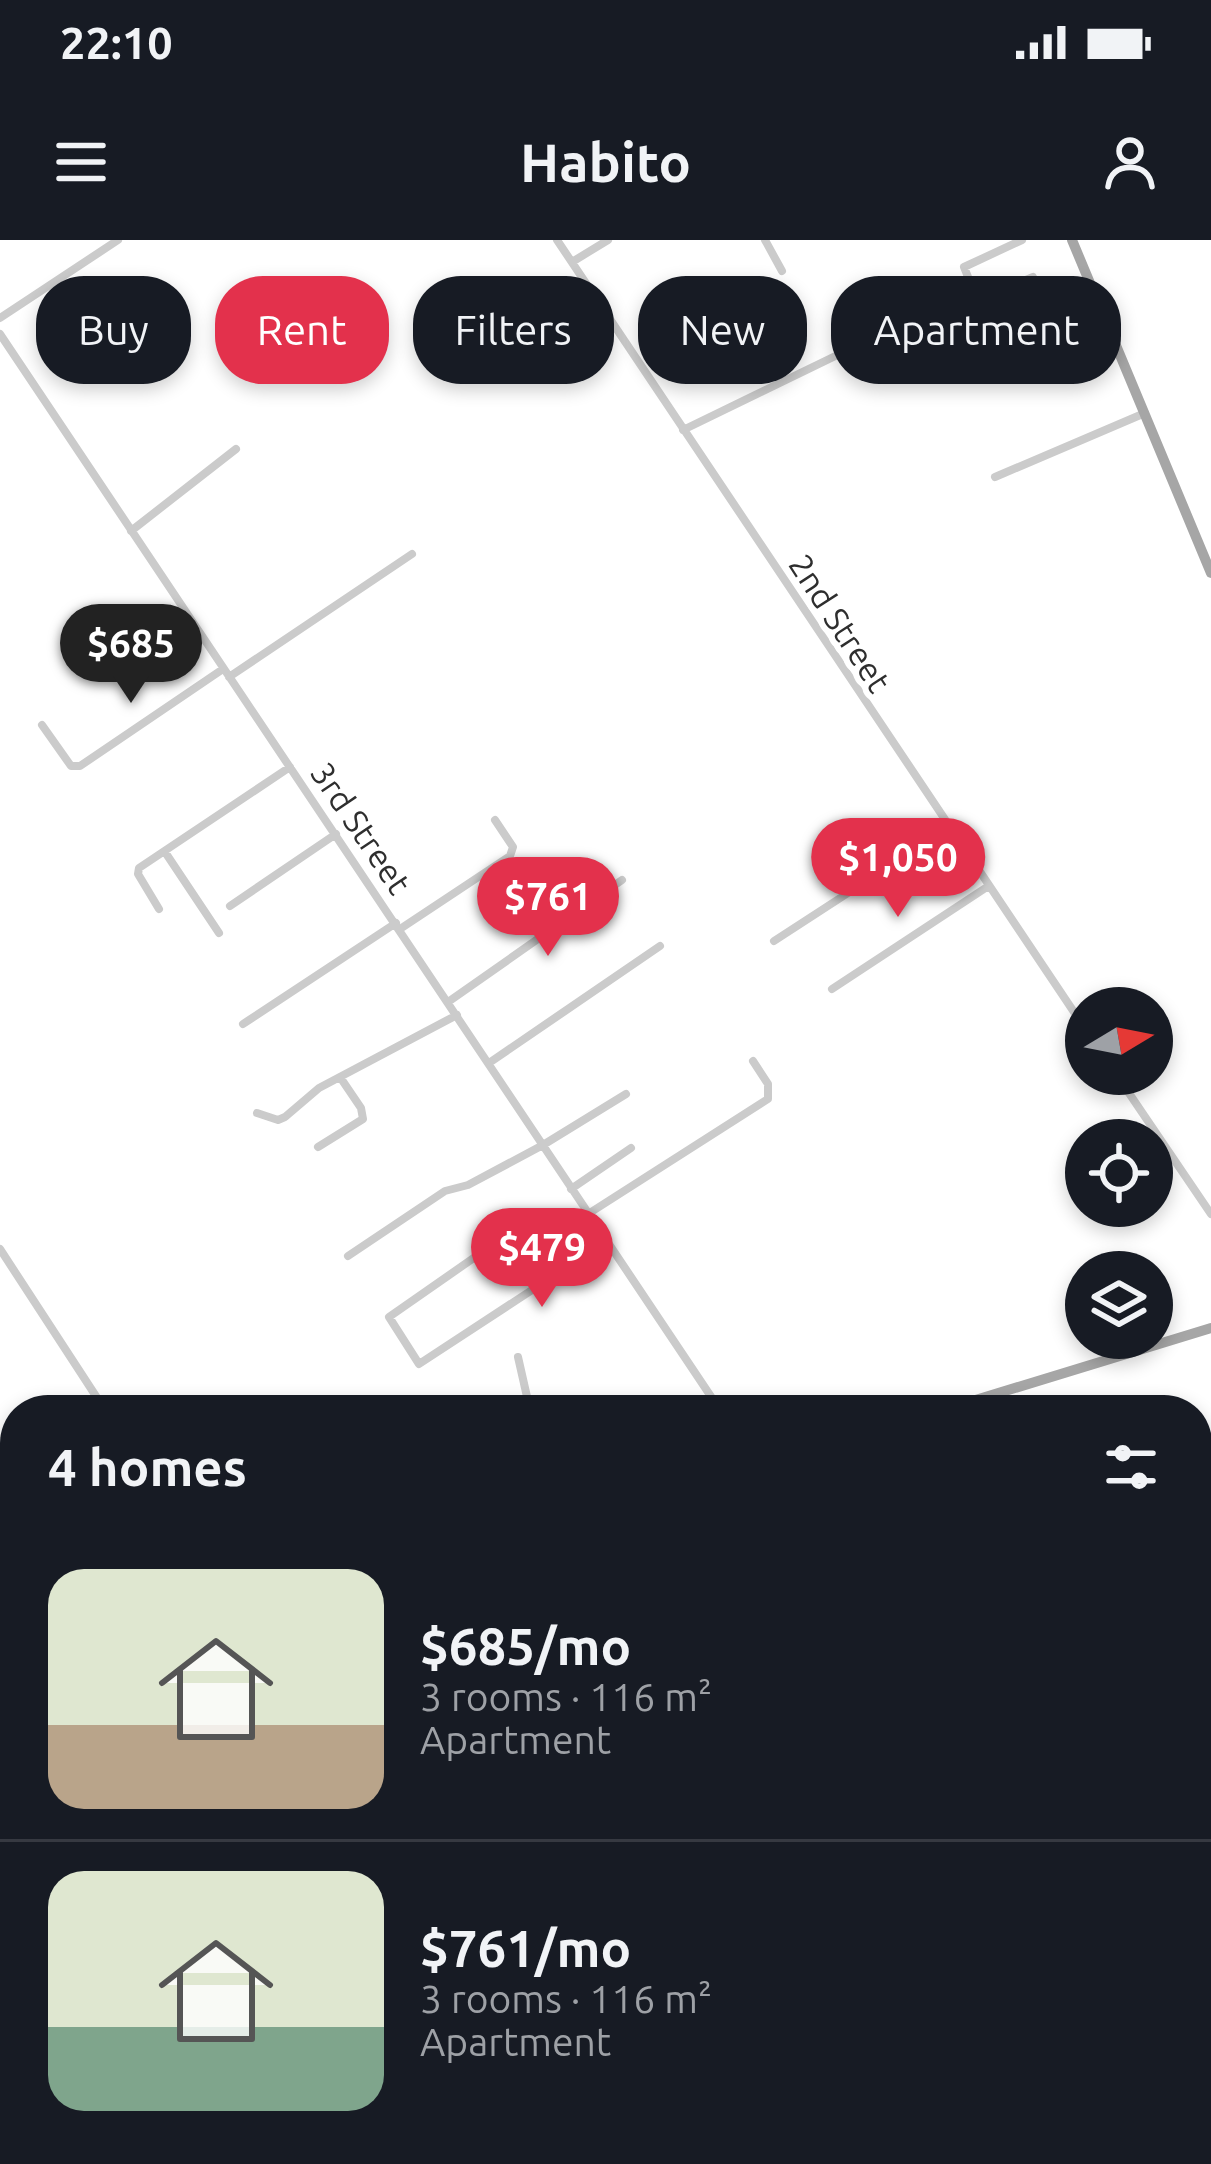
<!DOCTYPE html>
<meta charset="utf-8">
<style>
body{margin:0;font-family:Ubuntu,sans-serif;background:#20242c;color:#f1f3f6;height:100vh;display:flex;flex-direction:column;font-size:45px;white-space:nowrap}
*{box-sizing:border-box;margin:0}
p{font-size:39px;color:#9ea1a6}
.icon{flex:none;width:66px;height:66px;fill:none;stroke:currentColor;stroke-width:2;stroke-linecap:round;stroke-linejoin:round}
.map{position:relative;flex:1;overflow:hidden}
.details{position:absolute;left:0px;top:1155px;width:1212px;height:771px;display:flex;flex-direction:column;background:#171b24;border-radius:48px 48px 0 0;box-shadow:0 6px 18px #0003}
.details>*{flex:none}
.top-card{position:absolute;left:36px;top:36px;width:1140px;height:108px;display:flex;gap:24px}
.needle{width:78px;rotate:80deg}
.controls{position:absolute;left:1065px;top:747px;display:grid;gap:24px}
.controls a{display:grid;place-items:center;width:108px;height:108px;border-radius:50%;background:#171b24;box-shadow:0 6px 18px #0003;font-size:60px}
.price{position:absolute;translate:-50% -102px;padding:0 27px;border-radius:42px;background:#e3314c;color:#fff;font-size:39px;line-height:78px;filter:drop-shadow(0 3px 6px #0008)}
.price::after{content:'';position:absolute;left:50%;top:72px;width:36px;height:27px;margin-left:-18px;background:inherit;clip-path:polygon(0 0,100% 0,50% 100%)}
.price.current{background:#222;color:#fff}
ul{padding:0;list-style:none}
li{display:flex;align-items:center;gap:36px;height:300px;padding:0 48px}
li+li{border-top:3px solid #363941}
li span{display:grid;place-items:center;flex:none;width:336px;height:240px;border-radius:36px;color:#555}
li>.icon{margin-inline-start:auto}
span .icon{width:144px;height:144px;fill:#fffc;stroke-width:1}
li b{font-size:51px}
h2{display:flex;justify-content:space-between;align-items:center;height:144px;padding:0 48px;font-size:51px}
.chip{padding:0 42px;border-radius:48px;background:#171b24;box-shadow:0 6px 18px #0003;font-size:42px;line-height:108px}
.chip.current{background:#e3314c;color:#fff}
.status{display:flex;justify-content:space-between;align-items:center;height:84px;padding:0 60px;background:#171b24;direction:ltr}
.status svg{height:33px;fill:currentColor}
header{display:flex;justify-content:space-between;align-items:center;height:156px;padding:0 48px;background:#171b24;font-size:54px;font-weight:700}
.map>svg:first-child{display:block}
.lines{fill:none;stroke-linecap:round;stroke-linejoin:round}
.minor{stroke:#cbcbcb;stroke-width:8}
.major{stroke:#a6a6a6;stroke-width:10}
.labels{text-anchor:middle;stroke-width:12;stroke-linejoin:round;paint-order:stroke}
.street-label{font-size:33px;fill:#2e2e2e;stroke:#fff}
</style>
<div class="status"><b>22:10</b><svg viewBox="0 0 49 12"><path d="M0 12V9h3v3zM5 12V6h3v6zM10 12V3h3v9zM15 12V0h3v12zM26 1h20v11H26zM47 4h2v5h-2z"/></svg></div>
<header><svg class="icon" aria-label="menu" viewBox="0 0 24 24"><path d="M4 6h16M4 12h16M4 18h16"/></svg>Habito<svg class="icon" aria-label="person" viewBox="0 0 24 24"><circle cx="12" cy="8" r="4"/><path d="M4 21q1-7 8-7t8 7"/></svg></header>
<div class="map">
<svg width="1211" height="1924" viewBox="0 0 1211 1924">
<rect width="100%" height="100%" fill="#fff"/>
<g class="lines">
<path class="minor" d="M557,0L1086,790
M765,0L782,31
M1022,0L964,27L976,57L981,59L1033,37
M572,22L608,0
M0,78L118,0
M0,94L720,1170
M683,190L858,105
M995,237L1145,173
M131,291L236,209
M229,437L412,314
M42,485L71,526H80L223,429
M165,612L219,693
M230,666L336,594
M159,669L138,634L139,628L290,527
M400,689L510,616L513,607L495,580
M774,701L948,588
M832,749L987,647
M448,762L622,640
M243,784L396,683
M489,823L660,706
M1116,834L1211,974
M257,873L278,880L285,877L319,848L457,775
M318,907L363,879L361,868L340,837
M571,949L631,908
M588,974L768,859V844L753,821
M531,983L560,1021L561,1031L419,1124L389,1077L521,985Z
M551,1005L591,980
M0,1009L105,1170
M348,1016L445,951L468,945L543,905L626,854
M518,1117L530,1170
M1001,1152L1006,1170
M0,1500L15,1494
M1197,1605L1211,1601
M1197,1815L1211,1862
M1197,1876L1211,1872
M0,1896L15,1894
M31,1924L33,1911
M1038,1924L1082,1911"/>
<path class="major" d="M1072,0L1211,333
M943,1170L1211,1088
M0,1330L15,1336"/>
</g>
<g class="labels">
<g class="street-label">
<text transform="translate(840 383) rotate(57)" y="12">2nd Street</text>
<text transform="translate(361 588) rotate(56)" y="12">3rd Street</text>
</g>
</g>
</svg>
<div class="controls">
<a><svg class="needle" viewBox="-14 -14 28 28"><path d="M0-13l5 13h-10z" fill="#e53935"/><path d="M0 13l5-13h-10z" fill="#9ea1a6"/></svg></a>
<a><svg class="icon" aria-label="locate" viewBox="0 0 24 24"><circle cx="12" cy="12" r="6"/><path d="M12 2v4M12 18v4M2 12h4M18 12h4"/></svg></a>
<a><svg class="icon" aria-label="layers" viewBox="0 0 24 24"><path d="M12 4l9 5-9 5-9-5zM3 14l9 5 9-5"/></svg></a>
</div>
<b class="price current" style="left:131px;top:466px">$685</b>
<b class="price" style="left:898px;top:680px">$1,050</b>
<b class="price" style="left:548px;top:719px">$761</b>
<b class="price" style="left:542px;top:1070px">$479</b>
<div class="top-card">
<a class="chip">Buy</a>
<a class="chip current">Rent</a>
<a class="chip">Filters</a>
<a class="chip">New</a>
<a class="chip">Apartment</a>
</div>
<section class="details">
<h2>4 homes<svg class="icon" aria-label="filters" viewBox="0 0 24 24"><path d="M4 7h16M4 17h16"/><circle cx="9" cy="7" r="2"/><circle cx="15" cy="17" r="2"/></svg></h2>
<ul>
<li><span style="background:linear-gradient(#dfe7d0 65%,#b9a48a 0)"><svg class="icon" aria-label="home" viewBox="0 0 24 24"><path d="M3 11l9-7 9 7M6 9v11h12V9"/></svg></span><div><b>$685/mo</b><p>3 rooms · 116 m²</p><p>Apartment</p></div></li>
<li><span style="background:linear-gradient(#dfe7d0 65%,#7fa58c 0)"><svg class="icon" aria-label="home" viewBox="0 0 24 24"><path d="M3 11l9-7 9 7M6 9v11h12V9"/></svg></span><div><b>$761/mo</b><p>3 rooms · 116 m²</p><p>Apartment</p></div></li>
</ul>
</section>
</div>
